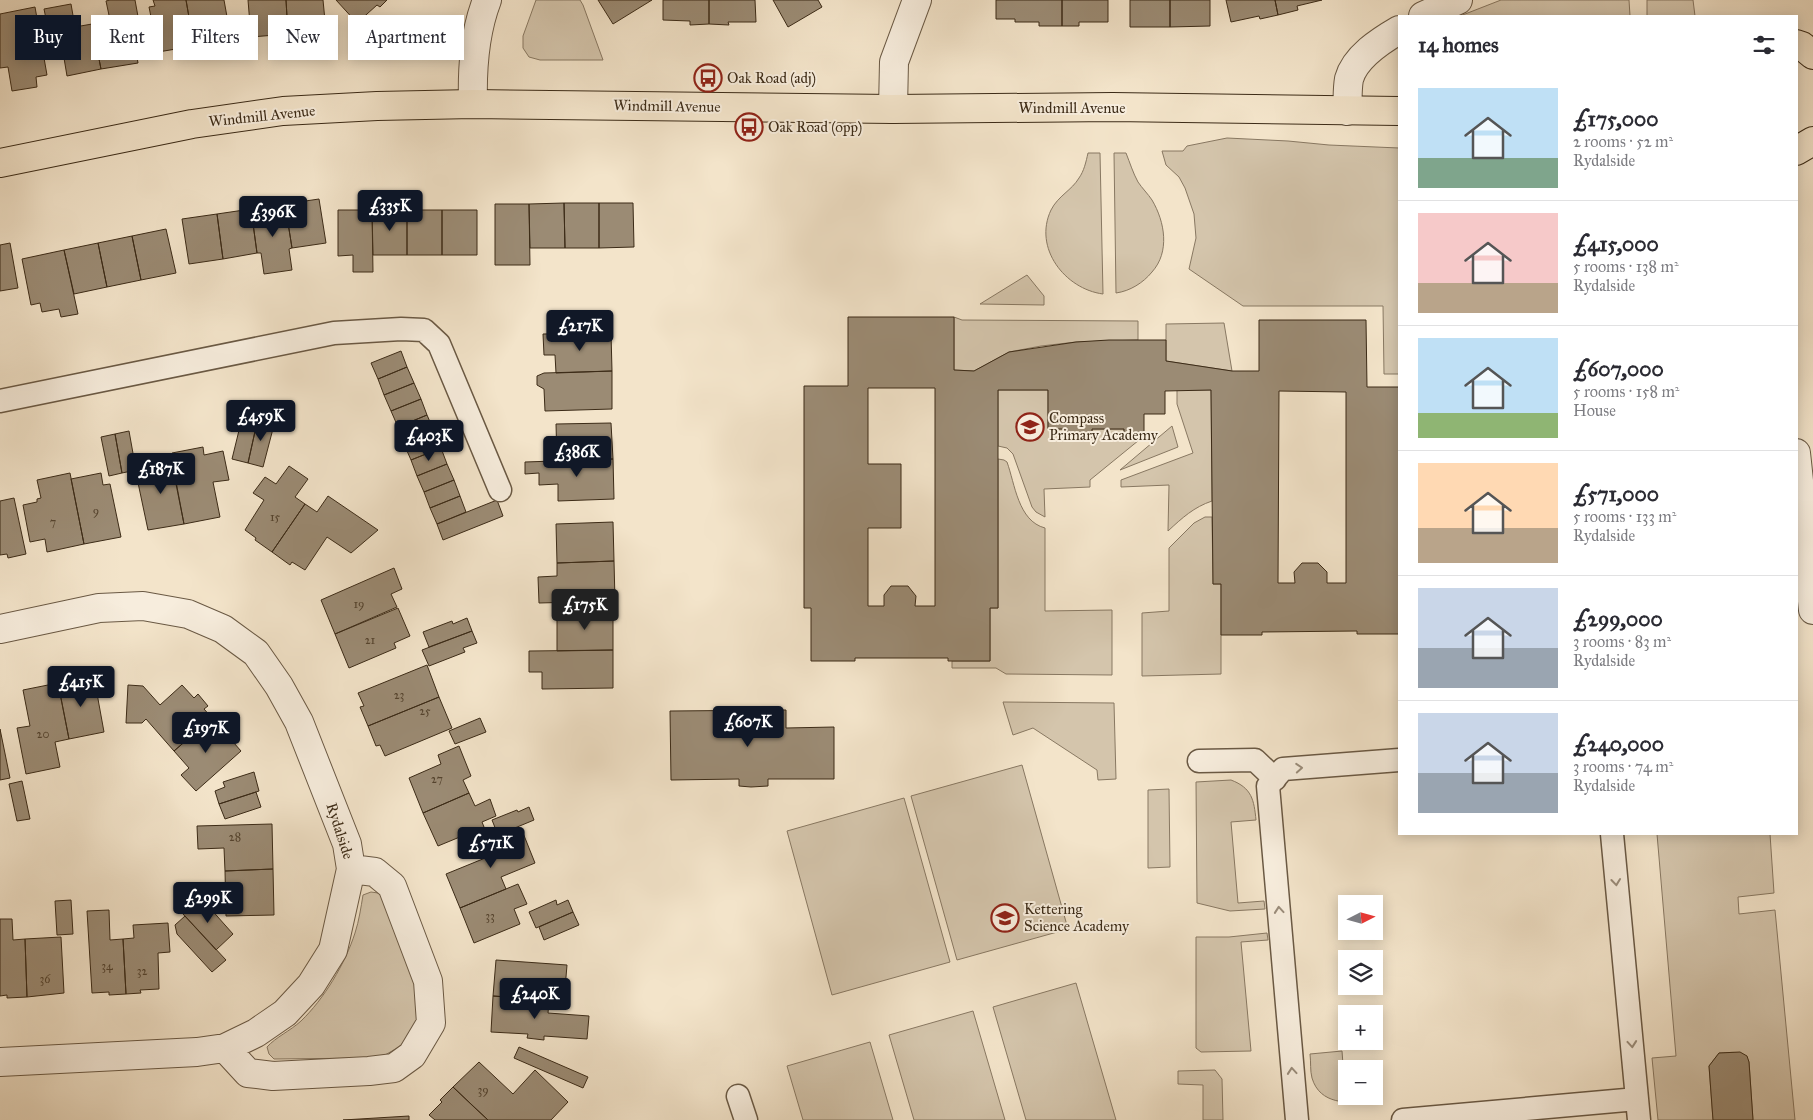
<!DOCTYPE html>
<meta charset="utf-8">
<style>
body{margin:0;font-family:"IM FELL Great Primer",serif;background:#f2f2f3;color:#2b2b33;height:100vh;display:flex;flex-direction:column;font-size:19px;white-space:nowrap}
*{box-sizing:border-box;margin:0}
p{font-size:16px;color:#7c7c81}
.icon{flex:none;width:28px;height:28px;fill:none;stroke:currentColor;stroke-width:2;stroke-linecap:round;stroke-linejoin:round}
.map{position:relative;flex:1;overflow:hidden}
.sheet{position:absolute;left:1398px;top:15px;width:400px;height:820px;display:flex;flex-direction:column;background:#fff;border-radius:0px;box-shadow:0 2px 12px #0003}
.sheet>*{flex:none}
.banner{position:absolute;left:15px;top:15px;width:475px;height:45px;display:flex;gap:10px}
.needle{width:32px;rotate:84deg}
.controls{position:absolute;left:1338px;top:895px;display:grid;gap:10px}
.controls a{display:grid;place-items:center;width:45px;height:45px;border-radius:0px;background:#fff;box-shadow:0 2px 12px #0003;font-size:25px}
.price{position:absolute;translate:-50% -42px;padding:0 11px;border-radius:5px;background:#111827;color:#fff;font-size:16px;line-height:32px;filter:drop-shadow(0 1px 2px #0008)}
.price::after{content:'';position:absolute;left:50%;top:30px;width:15px;height:11px;margin-left:-8px;background:inherit;clip-path:polygon(0 0,100% 0,50% 100%)}
.price.active{background:#222;color:#fff}
ul{padding:0;list-style:none}
li{display:flex;align-items:center;gap:15px;height:125px;padding:0 20px}
li+li{border-top:1px solid #e1e1e2}
li span{display:grid;place-items:center;flex:none;width:140px;height:100px;border-radius:0px;color:#555}
li>.icon{margin-inline-start:auto}
span .icon{width:60px;height:60px;fill:#fffc;stroke-width:1}
li b{font-size:21px}
h2{display:flex;justify-content:space-between;align-items:center;height:60px;padding:0 20px;font-size:21px}
.chip{padding:0 18px;border-radius:0px;background:#fff;box-shadow:0 2px 12px #0003;font-size:18px;line-height:45px}
.chip.active{background:#111827;color:#fff}
.map>svg:first-child{display:block}
.green{fill:#d4c5ac;stroke:#887862}
.building{fill:#9b8b74;stroke:#3c2b17;fill-rule:evenodd}
.lines{fill:none;stroke-linecap:round;stroke-linejoin:round}
.service-casing{stroke:#6a5944;stroke-width:25}
.minor-casing{stroke:#6a5944;stroke-width:30}
.tertiary-casing{stroke:#6a5944;stroke-width:30}
.primary-casing{stroke:#3c2b17;stroke-width:30}
.service{stroke:#f7eddd;stroke-width:22}
.minor{stroke:#f7eddd;stroke-width:28}
.tertiary{stroke:#f7eddd;stroke-width:28}
.primary{stroke:#f3e4ca;stroke-width:28}
.oneway{stroke:#9a8c7a}
.labels{text-anchor:middle;stroke-width:4;stroke-linejoin:round;paint-order:stroke}
.number-label{font-size:12px;fill:#54432e}
.poi-label{font-size:15px;fill:#3c2b17;stroke:#f7eddd;text-anchor:start}
.street-label{font-size:15px;fill:#3c2b17;stroke:#f7eddd}
</style>
<div class="map">
<svg width="1813" height="1120" viewBox="0 0 1813 1120">
<rect width="100%" height="100%" fill="#f3e4ca"/>
<filter id="stains"><feTurbulence type="fractalNoise" baseFrequency=".004" numOctaves="4"/><feColorMatrix values="0 0 0 0 .2 0 0 0 0 .09 0 0 0 0 .02 0 0 0 .5 -.17"/></filter>
<radialGradient id="worn" r=".72"><stop offset=".6" stop-color="#630" stop-opacity="0"/><stop offset="1" stop-color="#630" stop-opacity=".3"/></radialGradient>
<path class="green" d="M536,0H580L583,5L603,60H540L529,57L523,48V36Z
M1501,0H1629L1630,16H1460Z
M1647,0H1693L1695,16H1647Z
M1227,138L1288,141L1329,145L1399,148V374H1384L1383,306H1243L1189,269L1196,238L1194,214L1185,188L1179,177L1166,165L1162,151H1183L1187,146Z
M1088,153H1100L1103,294C1065,289 1033,248 1051,210C1058,196 1072,190 1079,178C1084,171 1086,162 1088,153Z
M1114,153H1126C1130,163 1133,173 1138,182C1142,188 1148,194 1152,200C1165,222 1170,252 1152,272C1143,283 1130,291 1116,293Z
M1027,275L1044,296V305L980,304Z
M954,317L962,320L1138,321V340L1076,342L1041,346L1009,352L974,371L954,370Z
M1224,323L1232,371L1166,361V324Z
M998,390H1048V429H1067V437H1092V429H1124V436H1144L1090,480V487L1044,489L1045,517L1036,512L1032,507L1013,454L1007,448L998,446Z
M1177,390H1211L1212,501C1194,507 1182,518 1168,531L1169,485L1121,487V480L1193,453L1177,404Z
M1172,426L1178,447L1120,470Z
M998,459L1004,460L1007,462C1015,484 1018,521 1045,528V611L1112,610V675L1006,674L996,668H952V661H990V608H998Z
M1205,517H1212L1213,584H1221V674L1142,676V613L1169,611V548L1194,523Z
M1003,702L1114,703L1116,779L1098,780L1097,770L1033,728L1013,735Z
M1022,765L1068,929L957,960L911,796Z
M1231,780C1252,788 1254,800 1256,820L1231,822L1238,903L1264,901L1265,909L1230,911L1197,903L1196,782Z
M1169,789L1170,867L1148,868V790Z
M904,798L950,962L832,995L787,831Z
M1657,834H1770L1774,893L1738,897L1739,914L1775,910L1795,1120H1753L1749,1062C1744,1049 1731,1053 1719,1053L1709,1066L1713,1120H1658L1652,1058L1676,1056Z
M371,892L378,893L384,897L415,979L417,1020L410,1035L399,1047L385,1055L367,1058L274,1059L269,1054L267,1047C276,1037 290,1031 301,1021C324,999 345,964 355,933C359,921 361,907 363,895Z
M1267,933L1268,940L1241,942L1251,1051L1201,1052L1196,1048V937H1229Z
M1076,983L1116,1120H1026L993,1007Z
M973,1011L1005,1120H914L889,1035Z
M870,1042L893,1120H803L787,1066Z
M1342,1051L1344,1078H1346V1096H1370V1102C1348,1103 1320,1105 1312,1078C1310,1071 1311,1062 1310,1054Z
M1215,1070L1222,1079L1223,1120H1203V1085L1178,1084V1071Z"/>
<path class="building" d="M110,0H135L145,55L137,57L138,63L101,69L92,24L110,20L106,1Z
M153,0H186L194,46L158,52L149,7L155,6Z
M186,0H224L231,39L194,46Z
M248,0H286L288,34L251,37Z
M286,0H323L326,31L288,34Z
M336,0H387L380,7L377,5L357,23Z
M598,0H652L613,24Z
M663,0H709V24L690,25V21L663,20Z
M709,0H755L756,22H728L729,25L709,24Z
M773,0H818L822,7L788,27Z
M996,0H1062V26H1039V22H1015V19H996Z
M1062,0H1108V22H1079V26H1062Z
M1130,0H1170V27H1130Z
M1170,0H1210V26L1170,27Z
M1226,0H1275L1278,15L1260,19L1259,16L1231,22Z
M1275,0H1322L1297,6L1298,10L1278,15Z
M71,4L75,27L92,24L101,69L67,76L62,46L52,48L44,9Z
M35,7L47,75L36,77L37,87L12,91L8,67L0,68V14Z
M319,199L326,243L292,248L285,204Z
M564,203H599V248H565Z
M564,203L565,248H530L529,204Z
M599,203H633L634,247L599,248Z
M285,204L292,248L289,249L292,270L264,274L261,253H257L251,209Z
M495,204H529L530,265H495Z
M251,209L257,253L223,259L217,214Z
M338,210H372L373,272H353V255L338,256Z
M372,210H407V255H373Z
M407,210H442V255H407Z
M442,210H477V255H442Z
M217,214L223,259L189,264L182,219Z
M166,229L176,273L141,280L132,236Z
M132,236L141,280L107,287L98,243Z
M10,243L18,288L0,291V245Z
M98,243L107,287L74,294L64,250Z
M64,250L78,314L61,317L59,309L42,312L40,303L31,305L22,259Z
M848,317H954V370L974,371L1009,352L1076,342L1109,340H1166V361L1232,371H1259V320H1366L1367,387H1399V634H1357V631L1262,632V635H1221V584H1213L1211,390L1165,391V414H1144V436H1124V429H1092V437H1067V429H1048V390H998V608H990V661H948V658H855V661H811V608H804V386H848ZM868,388H935V606H915L916,596L908,586H891L884,595V606H868V528H901V464H868ZM1279,391L1346,392V583H1327V572L1318,563H1302L1294,572L1295,583H1278Z
M611,333L612,371L556,373L555,355H544L543,334Z
M401,351L407,367L378,379L371,363Z
M407,367L414,383L384,395L378,379Z
M612,371V409L545,411L544,389L537,385V376L544,373Z
M414,383L421,399L391,411L384,395Z
M421,399L427,415L398,427L391,411Z
M243,414L258,418L248,463L232,459Z
M427,415L434,431L404,444L398,427Z
M258,418L275,421L263,467L248,463Z
M611,423L613,459L557,461L556,424Z
M129,431L136,470L122,473L115,434Z
M434,431L441,448L411,460L404,444Z
M115,434L122,473L109,476L101,437Z
M203,447L204,455L223,451L229,480L213,482L220,517L184,524L174,471L176,470L172,453Z
M441,448L447,464L417,476L411,460Z
M170,454L184,524L148,530L137,478L152,475L149,458Z
M613,459L614,499L558,501V484L539,485V473L525,474V462Z
M447,464L454,480L424,492L417,476Z
M289,466L308,479L295,497L305,504L272,552L255,540L256,538L245,530L264,500L253,493L265,477L276,484Z
M70,473L84,544L47,552L45,539L30,542L23,505L37,502V499L41,498L37,480Z
M101,473L103,485L110,484L121,537L84,544L71,479Z
M454,480L460,496L430,508L424,492Z
M328,496L378,530L351,553L327,537L305,570L292,562L290,565L272,552L305,504L317,512Z
M460,496L466,512L437,524L430,508Z
M14,498L26,554L8,558L7,554L0,555V501Z
M497,500L503,516L443,540L437,524Z
M613,522L614,561L557,563L556,524Z
M614,561L615,601L539,603L538,577L557,576V563Z
M394,568L402,589L391,594L397,607L335,634L321,600Z
M398,608L410,636L394,643L396,648L349,668L335,634Z
M613,611V650L557,651V612Z
M467,618L472,631L429,647L423,632L452,621L453,624Z
M472,631L477,643L463,648L465,652L429,666L422,650Z
M613,650V688L542,689V672H529V651Z
M427,665L439,697L368,726L360,707L364,706L358,693Z
M94,677L104,732L69,739L58,683Z
M58,683L69,739L55,742L60,767L26,774L17,728L30,726L23,690Z
M128,685L143,686L160,705L182,685L194,698L198,694L208,706L204,709L212,718L174,751L146,719L142,723H126Z
M439,697L452,728L385,756L380,745L376,746L368,726Z
M786,710V728L834,727V779H768V786L751,787L739,786V779L671,780L670,711Z
M212,718L241,751L196,791L181,775L189,768L174,751Z
M480,718L486,732L455,744L449,731Z
M0,729L10,778L0,780Z
M459,746L471,776L463,780L469,793L423,813L409,778L441,764L438,755Z
M254,772L259,791L219,804L215,791L225,787L223,782Z
M22,781L30,819L17,821L9,784Z
M256,792L261,807L225,819L219,804Z
M469,793L475,806L490,799L496,816L482,822L484,827L438,846L423,813Z
M529,807L534,820L498,835L492,820L517,810L518,812Z
M272,824L273,869L225,871L224,848L198,849L197,826Z
M521,828L535,863L501,877L506,889L460,908L446,874L495,854L490,841Z
M273,869L274,915L226,916L225,871Z
M518,884L527,904L514,909L520,924L474,943L460,908Z
M201,898L233,934L216,950L183,914Z
M71,900L73,934L57,935L55,901Z
M556,900L557,905L568,900L573,912L536,928L529,912Z
M109,910L110,940L123,939L126,994L109,995V992L92,993L87,911Z
M573,912L579,925L544,940L539,927Z
M185,916L226,960L212,972L177,934L175,925Z
M0,919H12L13,940L25,939L27,997L7,998V995L0,996Z
M168,923L170,952L158,953L159,989L140,990L141,993L126,994L123,939L134,938L133,925Z
M61,937L64,993L27,997L25,939Z
M496,960L567,965L564,1001L493,996Z
M493,996L549,1000L548,1013L589,1016L587,1039L544,1036V1040L527,1038L528,1034L491,1032Z
M519,1047L588,1077L583,1088L514,1058Z
M1740,1052L1747,1056L1749,1062L1753,1120H1713L1709,1066L1719,1053Z
M479,1062L513,1094L535,1070L568,1102L551,1120H488L453,1087Z
M453,1087L475,1108L488,1120H435L429,1115L442,1102L440,1100Z
M409,1116V1120H343Z"/>
<g class="lines">
<g class="service-casing">
<path id="service" d="M0,401L334,333L401,329L424,330L439,344L500,490
M1199,761L1255,760L1275,779
M1612,834L1639,1120
M738,1096L746,1120
M1297,1120L1268,786L1283,769L1399,760
M1403,1120L1637,1099"/>
</g>
<g class="minor-casing">
<path id="minor" d="M1423,16L1458,0
M473,104C472,69 474,34 487,0
M893,109L894,62L917,0
M1347,111C1348,101 1347,90 1349,79C1355,57 1380,41 1399,30
M0,629L99,608L143,606L188,614L223,629L256,653L279,686L299,722L347,844L351,869L333,950L311,985L285,1013L256,1033L225,1048L197,1052L0,1062
M225,1048L248,1073L273,1076L369,1071L394,1068L412,1055L431,1023L428,981L392,886L375,872L351,869"/>
</g>
<g class="tertiary-casing">
<path id="tertiary" d="M1796,453L1813,610"/>
</g>
<g class="primary-casing">
<path id="primary" d="M1796,44L1802,46L1813,55
M1796,151L1813,141
M0,163L192,124L283,111L377,106L473,104L893,109L1113,107L1399,111"/>
</g>
<use href="#service" class="service"/>
<use href="#minor" class="minor"/>
<use href="#tertiary" class="tertiary"/>
<use href="#primary" class="primary"/>
</g>
<defs><path id="oneway-chevron" d="M-2-3.5L2.5 0L-2 3.5" fill="none" stroke-width="1.6" stroke-linecap="round" stroke-linejoin="round" transform="scale(1.25)"/></defs>
<g class="oneway">
<use href="#oneway-chevron" transform="translate(1299 768) rotate(-4)"/>
<use href="#oneway-chevron" transform="translate(1616 882) rotate(84)"/>
<use href="#oneway-chevron" transform="translate(1279 910) rotate(-95)"/>
<use href="#oneway-chevron" transform="translate(1632 1044) rotate(85)"/>
<use href="#oneway-chevron" transform="translate(1292 1071) rotate(-95)"/>
</g>
<defs>
<g id="bus-ring" transform="scale(1.4375)"><circle r="9.5" fill="#f7eddd" stroke="#8f2418" stroke-width="1.5"/><path d="M-5-6H5V4H4V6H2V4H-2V6H-4V4H-5ZM-3.5-4V0h7V-4ZM-3.5 1.2v1.5H-2V1.2ZM2 1.2v1.5H3.5V1.2Z" fill="#8f2418"/></g>
<g id="school-ring" transform="scale(1.4375)"><circle r="9.5" fill="#f7eddd" stroke="#8f2418" stroke-width="1.5"/><path d="M0-5L7-2L0 1L-7-2ZM-4 1L0 2.5L4 1V4Q0 6-4 4Z" fill="#8f2418"/></g>
</defs>
<g fill-rule="evenodd">
<use href="#bus-ring" x="708" y="78"/>
<use href="#bus-ring" x="749" y="127"/>
<use href="#school-ring" x="1030" y="427"/>
<use href="#school-ring" x="1005" y="918"/>
</g>
<g class="labels">
<g class="number-label">
<text x="96" y="515">9</text>
<text x="275" y="521">15</text>
<text x="53" y="526">7</text>
<text x="359" y="608">19</text>
<text x="370" y="644">21</text>
<text x="399" y="699">23</text>
<text x="425" y="715">25</text>
<text x="43" y="738">20</text>
<text x="437" y="783">27</text>
<text x="235" y="841">28</text>
<text x="490" y="920">33</text>
<text x="107" y="970">34</text>
<text x="142" y="975">32</text>
<text x="45" y="983">36</text>
<text x="483" y="1094">39</text>
</g>
<g class="poi-label">
<text x="727" y="83">Oak Road (adj)</text>
<text x="768" y="132">Oak Road (opp)</text>
<text x="1049" y="423">Compass<tspan x="1049" dy="17">Primary Academy</tspan></text>
<text x="1024" y="914">Kettering<tspan x="1024" dy="17">Science Academy</tspan></text>
</g>
<g class="street-label">
<text transform="translate(667 106) rotate(1)" y="5">Windmill Avenue</text>
<text x="1072" y="113">Windmill Avenue</text>
<text transform="translate(262 116) rotate(-6)" y="5">Windmill Avenue</text>
<text transform="translate(340 831) rotate(72)" y="5">Rydalside</text>
</g>
</g>
<rect width="100%" height="100%" filter="url(#stains)"/>
<rect width="100%" height="100%" fill="url(#worn)"/>
</svg>
<div class="controls">
<a><svg class="needle" viewBox="-14 -14 28 28"><path d="M0-13l5 13h-10z" fill="#e53935"/><path d="M0 13l5-13h-10z" fill="#7c7c81"/></svg></a>
<a><svg class="icon" aria-label="layers" viewBox="0 0 24 24"><path d="M12 4l9 5-9 5-9-5zM3 14l9 5 9-5"/></svg></a>
<a>+</a>
<a>−</a>
</div>
<b class="price" style="left:390px;top:232px">£335K</b>
<b class="price" style="left:273px;top:238px">£396K</b>
<b class="price" style="left:580px;top:352px">£217K</b>
<b class="price" style="left:261px;top:442px">£459K</b>
<b class="price" style="left:429px;top:462px">£403K</b>
<b class="price" style="left:577px;top:478px">£386K</b>
<b class="price" style="left:161px;top:495px">£187K</b>
<b class="price active" style="left:585px;top:631px">£175K</b>
<b class="price" style="left:81px;top:708px">£415K</b>
<b class="price" style="left:748px;top:748px">£607K</b>
<b class="price" style="left:206px;top:754px">£197K</b>
<b class="price" style="left:491px;top:869px">£571K</b>
<b class="price" style="left:208px;top:924px">£299K</b>
<b class="price" style="left:535px;top:1020px">£240K</b>
<div class="banner">
<a class="chip active">Buy</a>
<a class="chip">Rent</a>
<a class="chip">Filters</a>
<a class="chip">New</a>
<a class="chip">Apartment</a>
</div>
<section class="sheet">
<h2>14 homes<svg class="icon" aria-label="filters" viewBox="0 0 24 24"><path d="M4 7h16M4 17h16"/><circle cx="9" cy="7" r="2"/><circle cx="15" cy="17" r="2"/></svg></h2>
<ul>
<li><span style="background:linear-gradient(#bfe0f5 70%,#7fa58c 0)"><svg class="icon" aria-label="home" viewBox="0 0 24 24"><path d="M3 11l9-7 9 7M6 9v11h12V9"/></svg></span><div><b>£175,000</b><p>2 rooms · 52 m²</p><p>Rydalside</p></div></li>
<li><span style="background:linear-gradient(#f6c9c9 70%,#b9a48a 0)"><svg class="icon" aria-label="home" viewBox="0 0 24 24"><path d="M3 11l9-7 9 7M6 9v11h12V9"/></svg></span><div><b>£415,000</b><p>5 rooms · 138 m²</p><p>Rydalside</p></div></li>
<li><span style="background:linear-gradient(#bfe0f5 75%,#8fb573 0)"><svg class="icon" aria-label="home" viewBox="0 0 24 24"><path d="M3 11l9-7 9 7M6 9v11h12V9"/></svg></span><div><b>£607,000</b><p>5 rooms · 158 m²</p><p>House</p></div></li>
<li><span style="background:linear-gradient(#ffd9b3 65%,#b9a48a 0)"><svg class="icon" aria-label="home" viewBox="0 0 24 24"><path d="M3 11l9-7 9 7M6 9v11h12V9"/></svg></span><div><b>£571,000</b><p>5 rooms · 133 m²</p><p>Rydalside</p></div></li>
<li><span style="background:linear-gradient(#c9d6e8 60%,#9aa5b1 0)"><svg class="icon" aria-label="home" viewBox="0 0 24 24"><path d="M3 11l9-7 9 7M6 9v11h12V9"/></svg></span><div><b>£299,000</b><p>3 rooms · 83 m²</p><p>Rydalside</p></div></li>
<li><span style="background:linear-gradient(#c9d6e8 60%,#9aa5b1 0)"><svg class="icon" aria-label="home" viewBox="0 0 24 24"><path d="M3 11l9-7 9 7M6 9v11h12V9"/></svg></span><div><b>£240,000</b><p>3 rooms · 74 m²</p><p>Rydalside</p></div></li>
</ul>
</section>
</div>
